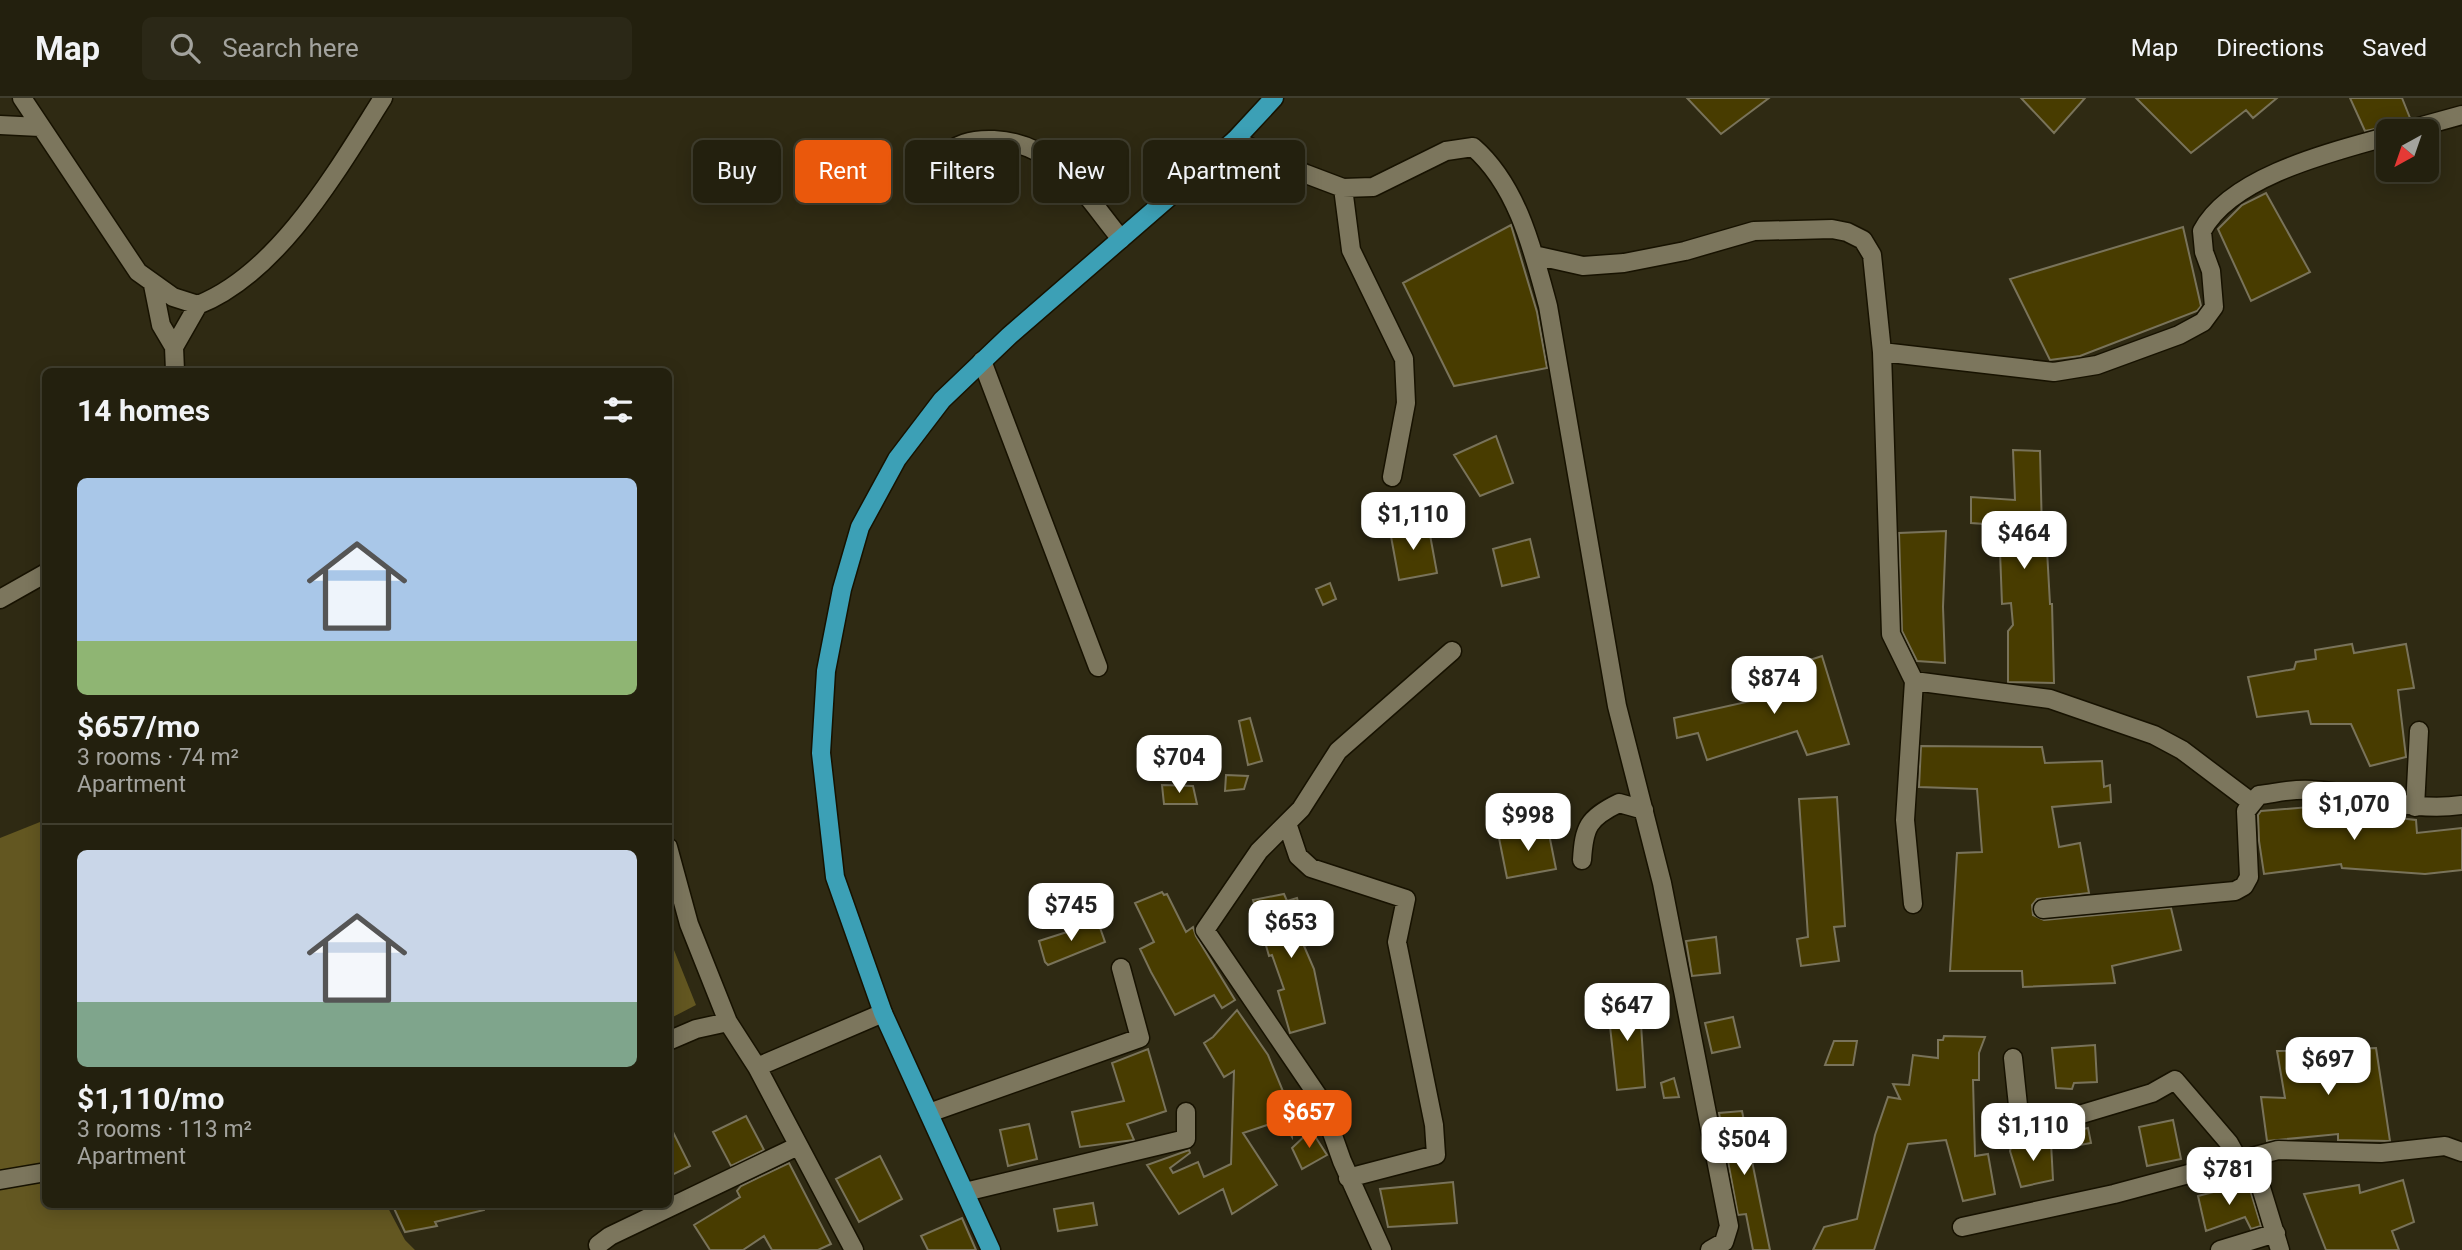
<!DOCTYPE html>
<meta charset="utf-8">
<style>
body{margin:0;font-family:Roboto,sans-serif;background:#2b2817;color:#f1f3f6;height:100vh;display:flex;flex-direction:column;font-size:26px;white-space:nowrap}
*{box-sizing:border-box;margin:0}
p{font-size:23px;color:#a3a39e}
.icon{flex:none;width:38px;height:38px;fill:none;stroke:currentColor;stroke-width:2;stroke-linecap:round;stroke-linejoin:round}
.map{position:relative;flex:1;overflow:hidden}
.drawer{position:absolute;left:42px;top:270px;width:630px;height:840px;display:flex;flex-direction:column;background:#23200e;border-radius:10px;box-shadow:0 4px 18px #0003,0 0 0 2px #403e2e}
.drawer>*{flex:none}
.banner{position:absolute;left:693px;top:42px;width:665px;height:63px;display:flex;gap:14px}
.needle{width:46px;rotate:220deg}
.tools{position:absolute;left:2376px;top:21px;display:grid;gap:14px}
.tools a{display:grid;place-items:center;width:63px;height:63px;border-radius:10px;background:#23200e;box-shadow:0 4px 18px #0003,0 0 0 2px #403e2e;font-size:35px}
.price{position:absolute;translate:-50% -60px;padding:0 16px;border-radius:14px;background:#fff;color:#222;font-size:23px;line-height:46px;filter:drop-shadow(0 2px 4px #0008)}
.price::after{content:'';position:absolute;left:50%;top:42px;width:21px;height:16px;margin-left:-10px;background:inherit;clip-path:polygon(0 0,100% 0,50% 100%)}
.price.current{background:#ea580c;color:#fff}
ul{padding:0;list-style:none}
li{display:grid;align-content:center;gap:14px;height:371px;padding:0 35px}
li+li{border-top:2px solid #403e2e}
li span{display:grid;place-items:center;height:217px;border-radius:10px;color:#555}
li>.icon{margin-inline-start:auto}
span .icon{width:126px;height:126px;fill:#fffc;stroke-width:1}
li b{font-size:30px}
h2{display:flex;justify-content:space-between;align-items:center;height:84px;padding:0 35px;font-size:30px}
.chip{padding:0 24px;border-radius:10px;background:#23200e;box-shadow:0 4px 18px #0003,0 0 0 2px #403e2e;font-size:24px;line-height:63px}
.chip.current{background:#ea580c;color:#fff}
header{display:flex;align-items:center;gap:42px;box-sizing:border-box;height:98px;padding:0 35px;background:#23200e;border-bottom:2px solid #403e2e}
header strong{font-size:33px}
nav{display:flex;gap:38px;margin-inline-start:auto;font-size:24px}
.search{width:490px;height:63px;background:#2b2817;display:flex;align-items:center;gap:18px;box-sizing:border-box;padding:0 24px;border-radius:10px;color:#a3a39e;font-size:26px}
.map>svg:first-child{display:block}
.forest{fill:#635721}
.building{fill:#483c00;stroke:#79735a;stroke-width:2}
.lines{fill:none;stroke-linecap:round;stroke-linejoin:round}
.minor-casing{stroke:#171200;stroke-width:21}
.major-casing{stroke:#171200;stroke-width:21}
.minor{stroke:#7c765d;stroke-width:18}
.major{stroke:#3ca0b6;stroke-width:18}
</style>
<header>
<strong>Map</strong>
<div class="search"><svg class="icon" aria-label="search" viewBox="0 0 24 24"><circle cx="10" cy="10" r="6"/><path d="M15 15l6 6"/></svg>Search here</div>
<nav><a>Map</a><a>Directions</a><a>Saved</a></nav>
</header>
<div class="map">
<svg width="2462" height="1152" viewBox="0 0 2462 1152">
<rect width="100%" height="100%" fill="#2f2a13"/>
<path class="forest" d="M45,722L46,1106H386L405,1142L415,1152H0V740Z
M668,837L696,907L669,921H668Z"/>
<path class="building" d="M1687,0H1769L1721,36Z
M2021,0H2085L2054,35Z
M2136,0H2277L2253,20L2246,12L2191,55Z
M2350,0H2402L2410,20L2395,27L2365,33Z
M2266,95L2310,174L2251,203L2218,131L2242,107Z
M1511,127L1537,214L1547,270L1454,288L1403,185Z
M2183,129L2201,208L2197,213L2080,258L2050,262L2010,181Z
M1496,338L1513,385L1480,398L1454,357Z
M2013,352L2040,353L2042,434H2046L2050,506H2052L2054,585L2008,584V533L2013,527L2011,505L2002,506L1999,427L1971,425V399L2015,402Z
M1428,426L1437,475L1399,482L1390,433Z
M1946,433L1943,509L1945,565L1917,563L1902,533L1899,435Z
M1530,441L1539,479L1502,488L1493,451Z
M1330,485L1336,501L1323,507L1316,491Z
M2352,546L2354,555L2406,546L2414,590L2398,592L2406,659L2370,668L2351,626H2311L2308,613L2257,619L2248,579L2294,571L2296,564L2316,561L2315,552Z
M1822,558L1849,646L1807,657L1797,633L1707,662L1698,635L1677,640L1674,620L1782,596L1773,574Z
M1250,620L1262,663L1248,667L1239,623Z
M1921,648L2042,649L2045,665L2102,663L2104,689L2110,687L2111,704L2052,709L2059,749L2080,745L2089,795L2037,801L2032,807L2033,817L2044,822L2171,810L2181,852L2112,868L2115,885L2023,889L2022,873H1950L1957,755L1982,754L1977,691L1919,689Z
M1226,677L1248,678L1244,691L1225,693Z
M1162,687L1193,688L1197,706H1164Z
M1837,699L1845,828L1834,829L1839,863L1801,868L1797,841L1808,839L1799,701Z
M2334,707L2335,713L2416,722L2417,735L2462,730V772L2425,776L2342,770L2341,766L2264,776L2259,743L2258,717L2261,713Z
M1548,731L1556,771L1507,780L1499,740Z
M1162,794L1164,797L1167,796L1186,834L1193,829L1196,838L1235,902L1222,910L1214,897L1175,917L1151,874L1140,851L1154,844L1135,805Z
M1284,796L1287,803L1297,800L1310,846L1304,848L1314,871L1325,925L1290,935L1278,893L1284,891L1272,857L1269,858L1253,802Z
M1098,824L1105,844L1048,867L1045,864L1039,843Z
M1716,839L1720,875L1692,878L1686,843Z
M1639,895L1645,989L1617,992L1608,910Z
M1237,912L1268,957L1287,1003H1294L1292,1039L1282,1022L1243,1035L1277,1087L1232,1116L1223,1091L1179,1116L1147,1067L1189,1052L1190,1055L1170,1070L1173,1075L1198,1064L1204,1079L1231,1066L1234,973L1224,979L1204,945L1213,939Z
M1733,919L1740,949L1712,955L1705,925Z
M1944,938L1985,939L1979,955V982H1973L1975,1058L1988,1056L1995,1096L1963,1103L1946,1042L1908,1046L1874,1152H1813L1824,1129L1857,1121L1875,1037L1888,999L1900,1001L1893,986L1909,987L1913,957L1938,960V942H1943Z
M1834,943H1857L1853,967H1825Z
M2095,947L2097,984L2074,985L2072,991L2056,990L2052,950Z
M2376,950L2390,1043L2338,1042V1036L2267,1043L2261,999L2285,1000L2277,953Z
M1148,951L1166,1013L1127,1026L1134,1042L1080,1049L1072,1014L1124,1003L1112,965Z
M1674,980L1679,999L1664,1000L1661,985Z
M1742,1013L1760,1103L1770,1152H1753L1746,1116L1738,1117L1719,1015Z
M746,1018L764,1052L731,1068L713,1034Z
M2173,1022L2181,1061L2147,1068L2139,1029Z
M668,1024L690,1068L668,1079Z
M1029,1026L1037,1061L1008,1068L1000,1032Z
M2088,1030L2091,1045L2074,1048L2075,1033Z
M1311,1032L1327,1057L1302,1071L1292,1050Z
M2051,1045L2053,1082L2021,1089L2010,1053L2012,1047Z
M880,1058L902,1101L859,1124L836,1081Z
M789,1065L831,1146L818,1152H772L764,1138L743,1152H710L694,1127L740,1099L737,1093L741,1088Z
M2403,1082L2414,1124L2392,1133L2399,1152H2326L2304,1096L2359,1087L2360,1095Z
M1453,1084L1457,1125L1388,1129L1380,1091Z
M2248,1085L2261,1128L2251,1131L2245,1119L2206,1133L2198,1098Z
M1093,1105L1097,1127L1058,1133L1054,1111Z
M392,1106H484V1112L435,1124L437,1128L405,1134Z
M962,1120L976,1152H928L921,1138Z"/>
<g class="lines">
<g class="minor-casing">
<path id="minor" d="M22,0L138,174L173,199L198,207C279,175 338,71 383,0
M0,27L40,29
M2404,33L2462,17
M1235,42L1306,76L1343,90L1373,89L1446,53L1473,49C1518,88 1533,153 1548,208L1617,608L1662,785L1729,1128L1724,1144L1710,1152
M940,61C956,46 971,41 994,42C1057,45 1084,96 1121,141
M1343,90L1351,152L1404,261L1406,305L1392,379
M1534,157L1583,168L1624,165L1685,153L1754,133L1832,131L1847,134L1863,142L1872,157L1882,254L1891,536L1914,583L1905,722L1913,806
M153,187L161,227L174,249
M1882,254L2054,274L2097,267L2179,237L2203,224L2214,209L2211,173L2204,154L2202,133C2231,78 2332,54 2389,38
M982,263L1098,569
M175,273L174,249L198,207
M0,501L46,475
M1914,583L2050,601L2154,637L2182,652L2251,704
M2415,709L2419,633
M1287,725L1298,758L1311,770L1406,801L1397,844L1434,1027L1436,1057L1348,1080
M668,749L689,826L728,924L757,969L854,1152
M1582,762C1584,729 1588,720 1619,705L1644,712
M2043,811L2235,793L2244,788L2249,779L2246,713L2259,697C2276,695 2295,690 2312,692C2364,695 2410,715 2462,707
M668,943L696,931L728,924
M2013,960L2019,1017L2062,1022L2152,995L2175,982L2229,1045L2239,1063
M757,969L883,915
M929,1015L1140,940L1121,870
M2252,1060L2280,1152
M0,1082L46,1074
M965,1094L1186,1041V1014
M1962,1129L2114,1096L2278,1052L2381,1055L2445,1048L2462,1054
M598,1147L610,1138L798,1048
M1382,1152L1342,1063L1320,1001L1205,832L1259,753L1301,711L1338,653L1452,553
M2220,1152L2276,1135"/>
</g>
<g class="major-casing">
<path id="major" d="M991,1152L883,915L835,779L821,655L826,573L842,491L860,429L897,361L942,302L1009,238L1235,42L1274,0"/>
</g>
<use href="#minor" class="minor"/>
<use href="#major" class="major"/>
</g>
</svg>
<div class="tools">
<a><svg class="needle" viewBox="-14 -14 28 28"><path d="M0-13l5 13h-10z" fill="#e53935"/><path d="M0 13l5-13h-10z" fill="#a3a39e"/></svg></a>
</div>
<b class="price" style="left:1413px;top:454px">$1,110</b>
<b class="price" style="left:2024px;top:473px">$464</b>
<b class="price" style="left:1774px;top:618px">$874</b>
<b class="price" style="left:1179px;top:697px">$704</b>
<b class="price" style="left:2354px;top:744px">$1,070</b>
<b class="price" style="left:1528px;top:755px">$998</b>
<b class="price" style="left:1071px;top:845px">$745</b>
<b class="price" style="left:1291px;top:862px">$653</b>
<b class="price" style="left:1627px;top:945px">$647</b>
<b class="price" style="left:2328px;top:999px">$697</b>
<b class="price current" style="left:1309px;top:1052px">$657</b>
<b class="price" style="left:2033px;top:1065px">$1,110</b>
<b class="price" style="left:1744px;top:1079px">$504</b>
<b class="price" style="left:2229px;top:1109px">$781</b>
<div class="banner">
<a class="chip">Buy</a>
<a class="chip current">Rent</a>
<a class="chip">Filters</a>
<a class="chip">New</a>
<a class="chip">Apartment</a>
</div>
<section class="drawer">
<h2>14 homes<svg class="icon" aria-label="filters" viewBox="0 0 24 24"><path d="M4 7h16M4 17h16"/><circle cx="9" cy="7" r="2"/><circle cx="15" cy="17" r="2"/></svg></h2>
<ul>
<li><span style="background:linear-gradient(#a9c7e8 75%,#8fb573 0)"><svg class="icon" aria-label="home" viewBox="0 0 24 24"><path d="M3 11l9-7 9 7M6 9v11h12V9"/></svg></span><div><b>$657/mo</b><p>3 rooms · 74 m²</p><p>Apartment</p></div></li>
<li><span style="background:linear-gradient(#c9d6e8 70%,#7fa58c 0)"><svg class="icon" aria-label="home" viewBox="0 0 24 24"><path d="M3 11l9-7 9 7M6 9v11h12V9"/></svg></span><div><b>$1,110/mo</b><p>3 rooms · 113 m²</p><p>Apartment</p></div></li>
</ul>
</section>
</div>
